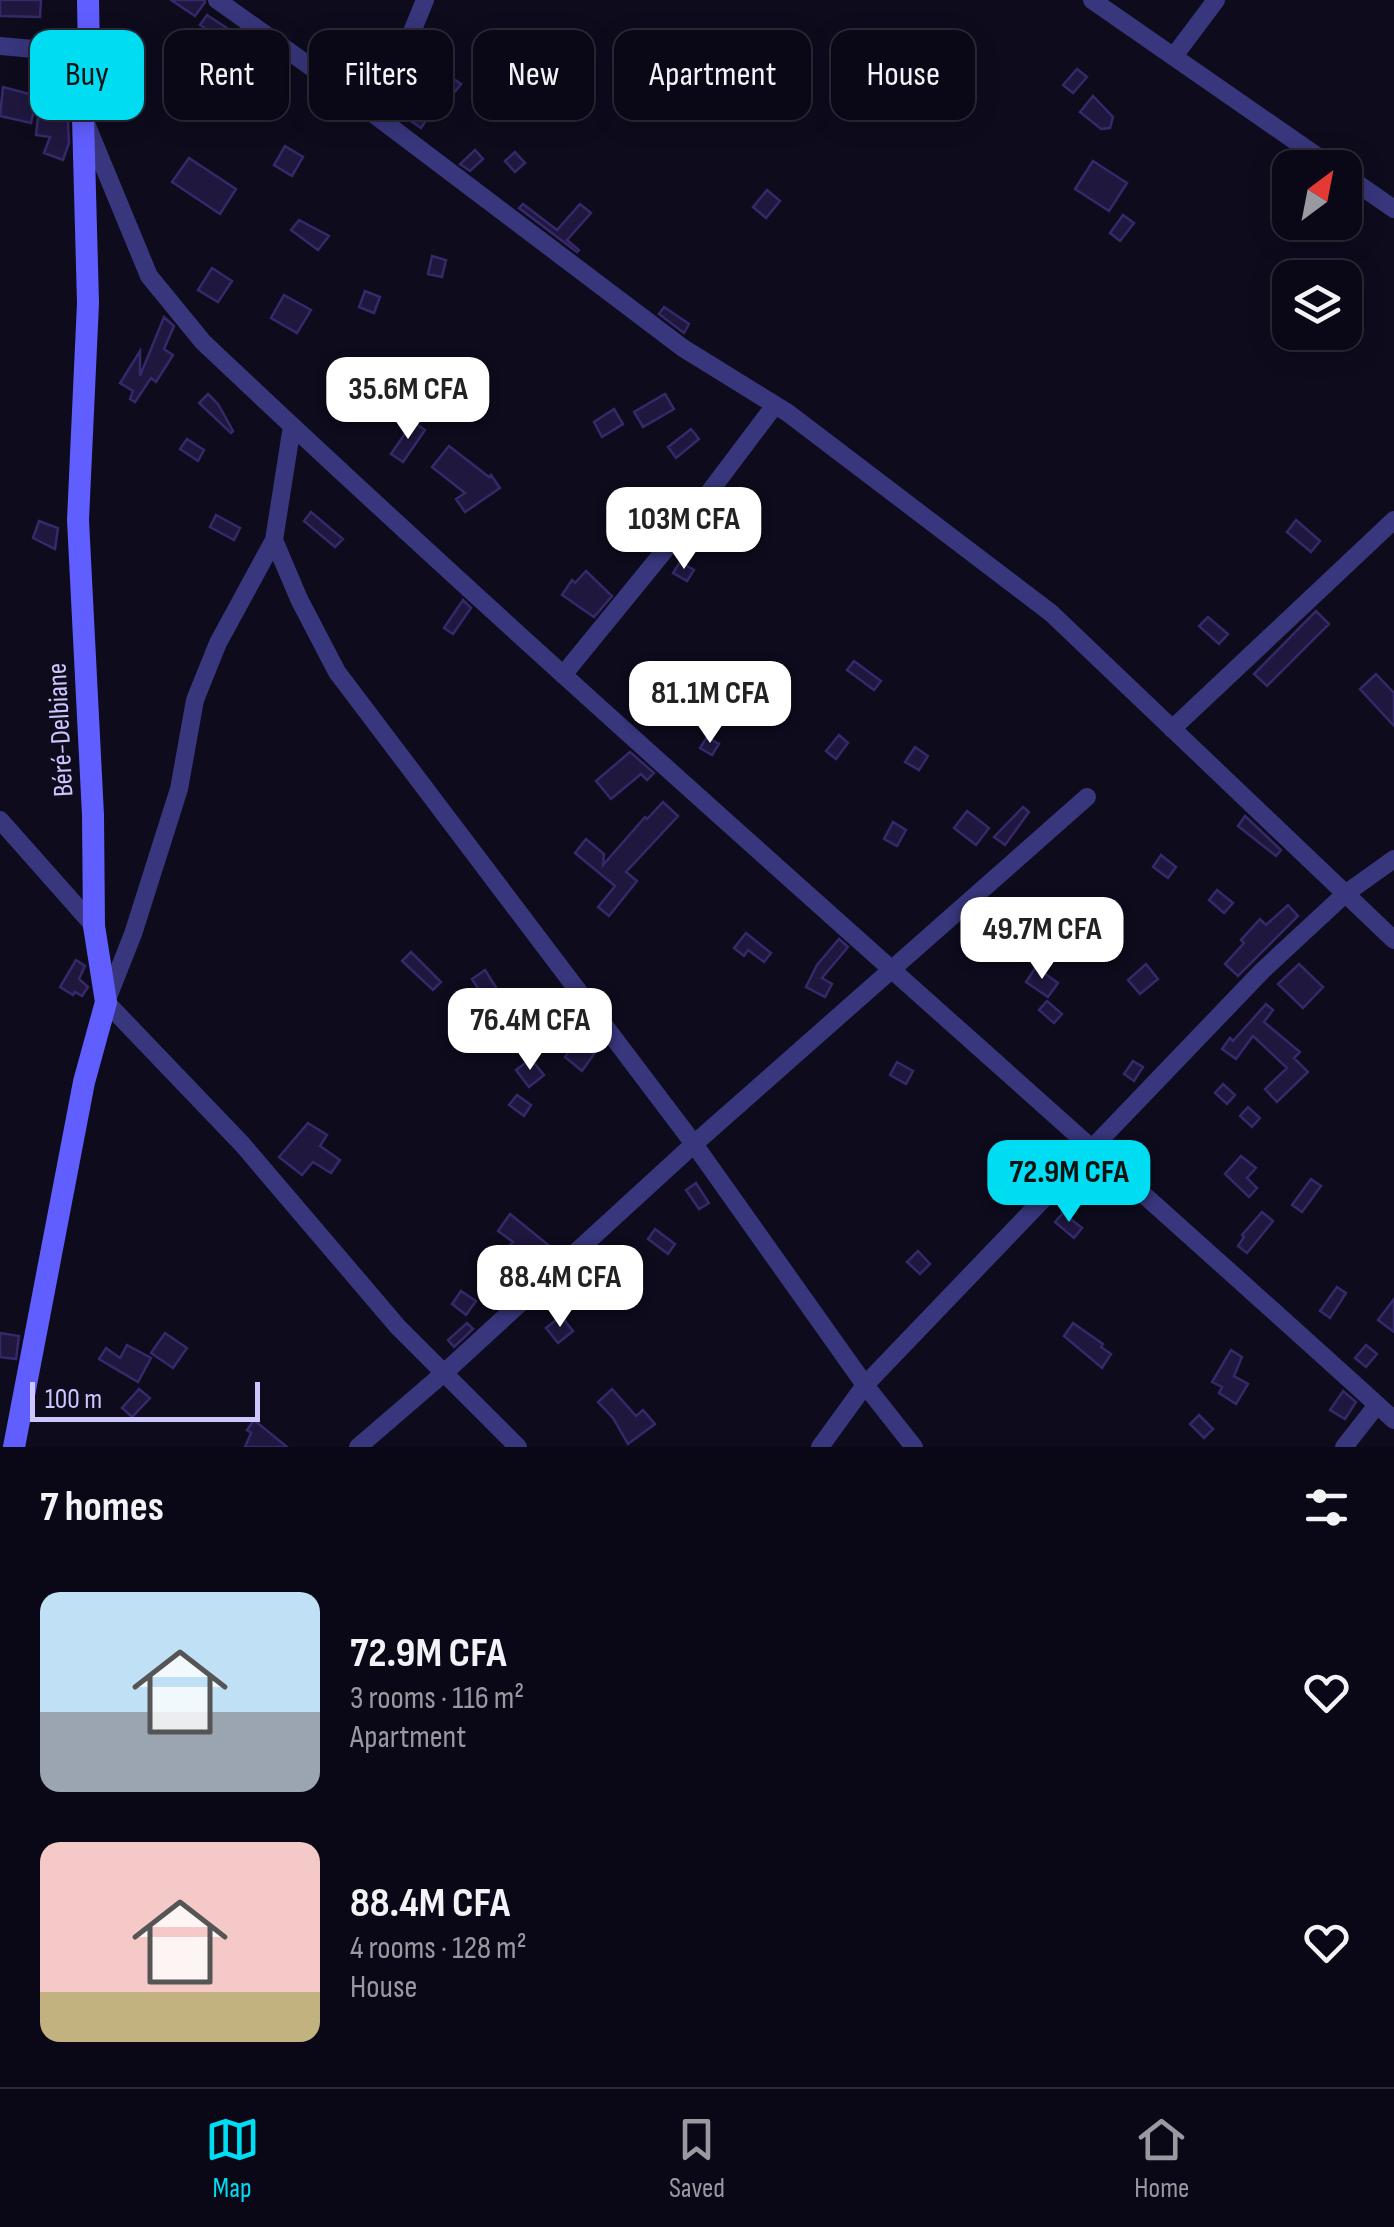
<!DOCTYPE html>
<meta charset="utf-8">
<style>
body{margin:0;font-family:"Sofia Sans Condensed",sans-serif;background:#181623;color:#f1f3f6;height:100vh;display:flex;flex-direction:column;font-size:38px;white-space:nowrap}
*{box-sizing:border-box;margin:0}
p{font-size:32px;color:#999aa1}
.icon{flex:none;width:55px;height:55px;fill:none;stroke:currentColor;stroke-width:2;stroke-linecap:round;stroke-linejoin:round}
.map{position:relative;height:1447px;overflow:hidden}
.details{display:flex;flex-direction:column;background:#0a0816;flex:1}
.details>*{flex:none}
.hud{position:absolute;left:30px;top:30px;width:1335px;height:90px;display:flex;gap:20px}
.needle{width:65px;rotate:32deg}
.controls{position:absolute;left:1272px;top:150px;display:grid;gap:20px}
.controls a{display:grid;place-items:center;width:90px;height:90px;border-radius:20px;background:#0a0816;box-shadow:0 5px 25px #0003,0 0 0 2px #2a2935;font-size:50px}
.scale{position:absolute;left:30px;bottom:25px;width:230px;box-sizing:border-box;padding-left:10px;border:5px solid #cdc7ff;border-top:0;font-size:28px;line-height:35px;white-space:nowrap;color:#cdc7ff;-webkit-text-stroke:8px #0e0b1d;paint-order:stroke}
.price{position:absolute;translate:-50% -85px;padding:0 22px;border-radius:20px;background:#fff;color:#222;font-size:32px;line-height:65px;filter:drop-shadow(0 2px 5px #0008)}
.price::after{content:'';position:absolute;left:50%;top:60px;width:30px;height:22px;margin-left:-15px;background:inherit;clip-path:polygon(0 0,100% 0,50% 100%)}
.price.selected{background:#00dcf2;color:#111}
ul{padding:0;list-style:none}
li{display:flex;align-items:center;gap:30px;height:250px;padding:0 40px}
li span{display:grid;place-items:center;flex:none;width:280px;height:200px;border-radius:20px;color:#555}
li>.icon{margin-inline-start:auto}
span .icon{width:120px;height:120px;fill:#fffc;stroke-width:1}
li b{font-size:42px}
h2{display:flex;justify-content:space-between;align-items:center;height:120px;padding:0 40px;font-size:42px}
.tag{padding:0 35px;border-radius:20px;background:#0a0816;box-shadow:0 5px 25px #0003,0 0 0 2px #2a2935;font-size:35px;line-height:90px}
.tag.selected{background:#00dcf2;color:#111}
.dock{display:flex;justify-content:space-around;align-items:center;height:140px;border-top:2px solid #2a2935;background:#0a0816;font-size:28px;color:#999aa1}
.dock a{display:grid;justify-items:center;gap:5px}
.dock .selected{color:#00dcf2}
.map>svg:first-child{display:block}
.building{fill:#1f173e;stroke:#35296a;stroke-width:2.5}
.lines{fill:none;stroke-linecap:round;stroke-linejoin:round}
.street{stroke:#38367c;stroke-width:18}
.secondary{stroke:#615eff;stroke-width:22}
.labels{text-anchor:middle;stroke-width:8;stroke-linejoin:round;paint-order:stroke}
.street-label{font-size:28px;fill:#cdc7ff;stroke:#0e0b1d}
</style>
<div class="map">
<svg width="1394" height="1447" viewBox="0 0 1394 1447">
<rect width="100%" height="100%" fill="#0e0b1d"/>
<path class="building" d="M0,0H41L40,17L0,16Z
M171,0H205V2L195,16Z
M207,15L230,30L223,40L200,25Z
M1077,69L1087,77L1073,93L1063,85Z
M416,70L446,90L421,128L405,117L418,96L404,87Z
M448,75L461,84L453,94L440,85Z
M3,87L37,96L31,123L0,116Z
M1093,96L1113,117L1110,128L1101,129L1080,112Z
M38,117L68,121L69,143L63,160L44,153L50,137L36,135Z
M285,146L303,157L292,176L274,165Z
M475,150L483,159L470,171L460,164Z
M515,152L525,163L515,172L505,161Z
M189,158L236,189L220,214L172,182Z
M1093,161L1127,183L1109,211L1075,189Z
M767,190L780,201L766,218L753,207Z
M523,204L557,230L580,204L591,213L567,240L579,250L577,252L519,208Z
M1123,215L1134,223L1120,241L1110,233Z
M299,220L329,236L318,250L291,230Z
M432,256L446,260L442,277L428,274Z
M212,268L232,281L218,302L198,290Z
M365,291L380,297L374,313L359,307Z
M284,295L311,310L297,333L271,318Z
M664,307L689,324L684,333L659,314Z
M164,317L174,326L164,349L173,355L156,382L151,378L135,402L130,399L133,391L120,383L140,351V376Z
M208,394L218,404L233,431L231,433L199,403Z
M665,394L674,409L643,427L634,412Z
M614,409L623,424L602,437L594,422Z
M413,422L425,430L403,462L391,454Z
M691,429L699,439L676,458L668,447Z
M187,439L204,450L198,461L180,449Z
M449,446L489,477L491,475L500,488L465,512L456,499L465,493L432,467Z
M311,512L343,539L335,547L304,521Z
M216,515L240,528L234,540L210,527Z
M1296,520L1320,541L1311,552L1287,532Z
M39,521L58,528L55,549L33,538Z
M680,562L694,570L687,581L673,573Z
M586,571L612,596L594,617L562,595L572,580L575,583Z
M463,600L471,608L453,634L444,628Z
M1316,611L1329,624L1267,686L1254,674Z
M1208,617L1228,634L1219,644L1199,626Z
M854,661L881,681L874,690L847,670Z
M1376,674L1394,693V726L1360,689Z
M839,735L848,743L836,759L826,751Z
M707,737L719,744L712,755L700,748Z
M915,747L928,756L919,770L905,762Z
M630,752L654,773L647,780L641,774L611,799L596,781Z
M663,802L678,816L626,872L637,881L609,916L598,907L615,886L575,853L586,839L604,854L603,865L645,817L647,819Z
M1023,807L1029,812L1005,845L994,837Z
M967,811L989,828L976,845L954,828Z
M1245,816L1281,850L1276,856L1238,826Z
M893,822L906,830L897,846L884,839Z
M1161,855L1176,867L1168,878L1153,867Z
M1217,890L1233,903L1224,913L1209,900Z
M1288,905L1298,916L1238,976L1225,964L1244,943L1241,940L1260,919L1266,925Z
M1068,916L1089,931L1069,958L1037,936L1048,920L1059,928Z
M746,933L771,953L764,962L748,950L744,956L734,948Z
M839,939L848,947L822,978L832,984L825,997L806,987L817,965Z
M411,952L441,982L433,990L402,961Z
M76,960L85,966L79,979L88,987L82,996L75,992L73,995L60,987Z
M1146,964L1158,979L1140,994L1128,980Z
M1299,964L1323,987L1303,1008L1278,984Z
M1036,967L1058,983L1048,997L1026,982Z
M485,970L509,1008L496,1017L472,979Z
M1047,1001L1062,1014L1054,1023L1039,1010Z
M572,1003L580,1013L531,1055L520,1040L539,1025L544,1032Z
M1266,1004L1273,1010L1264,1022L1300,1052L1294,1058L1308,1072L1277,1102L1265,1089L1287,1068L1253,1036L1236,1059L1222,1049L1230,1038L1233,1041Z
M576,1041L594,1054L582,1071L565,1057Z
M531,1059L544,1075L529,1087L516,1070Z
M1133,1061L1143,1067L1134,1081L1124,1074Z
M897,1062L913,1071L906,1084L890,1075Z
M1223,1084L1235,1095L1227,1104L1215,1093Z
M517,1095L531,1105L524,1116L509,1105Z
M1248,1107L1260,1118L1252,1127L1240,1116Z
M308,1123L327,1135L320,1146L340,1160L331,1173L313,1162L302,1175L279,1157Z
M1241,1156L1256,1168L1247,1178L1257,1188L1249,1197L1225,1174Z
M1311,1179L1321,1186L1302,1212L1292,1205Z
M696,1183L709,1203L699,1209L686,1190Z
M1262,1212L1273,1221L1247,1253L1238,1246L1244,1237L1242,1235Z
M1063,1213L1082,1228L1074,1238L1055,1222Z
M510,1214L557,1252L543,1265L535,1257L516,1279L495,1261L513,1242L498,1231Z
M655,1229L675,1244L668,1254L648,1239Z
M918,1251L930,1264L920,1274L907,1262Z
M1337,1287L1346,1293L1330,1318L1320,1311Z
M461,1291L476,1301L466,1315L452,1304Z
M1394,1299V1332L1378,1320Z
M561,1316L573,1331L558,1343L546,1328Z
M467,1323L473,1329L454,1347L448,1340Z
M1073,1323L1103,1344L1101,1347L1111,1354L1102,1368L1064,1336Z
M0,1333L19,1336L16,1359L0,1357Z
M165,1333L187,1348L173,1368L151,1353Z
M127,1345L151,1358L138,1382L99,1359L106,1348L120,1358Z
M1366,1345L1377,1354L1366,1367L1355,1358Z
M1231,1350L1242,1357L1234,1376L1248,1384L1236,1404L1219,1393L1222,1387L1212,1382Z
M139,1389L150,1398L132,1417L122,1408Z
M612,1389L636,1416L643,1410L655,1424L628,1444L613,1418L598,1402Z
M1343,1391L1356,1402L1345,1419L1330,1410Z
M1199,1415L1213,1429L1204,1438L1190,1424Z
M254,1420L287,1447H245L251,1433L247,1430Z"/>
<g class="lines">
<path class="street" d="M217,0L318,72L683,348L788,413L1051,613L1394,940
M1092,0L1334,168
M0,46L89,54
M1174,56L1216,0
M377,117L425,0
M87,126L149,276L203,342C592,710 998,1060 1394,1420
M1345,175L1394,209
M292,426L274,540L299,599L337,672L694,1144L865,1385L914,1447
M274,540L218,643L195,700L179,789L133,934L106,1002L242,1144L398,1327L518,1447
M563,675L674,539L775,405
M1172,729L1394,520
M0,820L94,926
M358,1447L444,1373L694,1144L1087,797
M820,1447L865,1385L1263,970L1345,894L1394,859
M1344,1447L1377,1405"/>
<path class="secondary" d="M14,1447L84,1082L106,1002L94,926L93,815L78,520L88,303L83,118L89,54L88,0"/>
</g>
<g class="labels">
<g class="street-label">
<text transform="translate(59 730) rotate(-93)" y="10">Béré-Delbiane</text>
</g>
</g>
</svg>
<div class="controls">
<a><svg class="needle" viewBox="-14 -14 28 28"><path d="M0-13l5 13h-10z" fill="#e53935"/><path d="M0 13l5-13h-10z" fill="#999aa1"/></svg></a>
<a><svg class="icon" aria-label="layers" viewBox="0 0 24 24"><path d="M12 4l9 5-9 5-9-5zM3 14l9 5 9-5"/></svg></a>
</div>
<div class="scale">100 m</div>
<b class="price" style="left:408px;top:442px">35.6M CFA</b>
<b class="price" style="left:684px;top:572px">103M CFA</b>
<b class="price" style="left:710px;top:746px">81.1M CFA</b>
<b class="price" style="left:1042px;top:982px">49.7M CFA</b>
<b class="price" style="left:530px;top:1073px">76.4M CFA</b>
<b class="price selected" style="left:1069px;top:1225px">72.9M CFA</b>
<b class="price" style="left:560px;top:1330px">88.4M CFA</b>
<div class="hud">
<a class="tag selected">Buy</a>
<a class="tag">Rent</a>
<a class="tag">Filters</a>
<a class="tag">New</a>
<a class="tag">Apartment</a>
<a class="tag">House</a>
</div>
</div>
<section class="details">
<h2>7 homes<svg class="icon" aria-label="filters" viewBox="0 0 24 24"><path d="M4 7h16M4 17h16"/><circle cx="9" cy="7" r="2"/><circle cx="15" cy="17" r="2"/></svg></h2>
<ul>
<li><span style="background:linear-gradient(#bfe0f5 60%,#9aa5b1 0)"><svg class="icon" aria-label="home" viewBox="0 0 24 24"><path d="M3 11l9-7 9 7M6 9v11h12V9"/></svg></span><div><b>72.9M CFA</b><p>3 rooms · 116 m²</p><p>Apartment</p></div><svg class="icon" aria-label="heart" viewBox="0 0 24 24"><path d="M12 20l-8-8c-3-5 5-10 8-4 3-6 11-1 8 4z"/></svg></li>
<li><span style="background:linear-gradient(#f6c9c9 75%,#c2b280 0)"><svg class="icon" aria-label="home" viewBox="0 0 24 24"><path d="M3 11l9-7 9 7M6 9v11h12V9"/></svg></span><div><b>88.4M CFA</b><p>4 rooms · 128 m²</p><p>House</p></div><svg class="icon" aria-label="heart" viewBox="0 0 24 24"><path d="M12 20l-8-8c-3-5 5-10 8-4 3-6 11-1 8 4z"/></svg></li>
</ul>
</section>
<nav class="dock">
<a class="selected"><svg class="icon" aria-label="map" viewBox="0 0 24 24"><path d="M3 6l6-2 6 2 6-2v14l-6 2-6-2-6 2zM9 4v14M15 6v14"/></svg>Map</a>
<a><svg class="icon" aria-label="saved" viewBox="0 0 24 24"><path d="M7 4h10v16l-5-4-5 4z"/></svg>Saved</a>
<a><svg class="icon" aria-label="home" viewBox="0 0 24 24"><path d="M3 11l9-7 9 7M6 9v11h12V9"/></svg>Home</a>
</nav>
